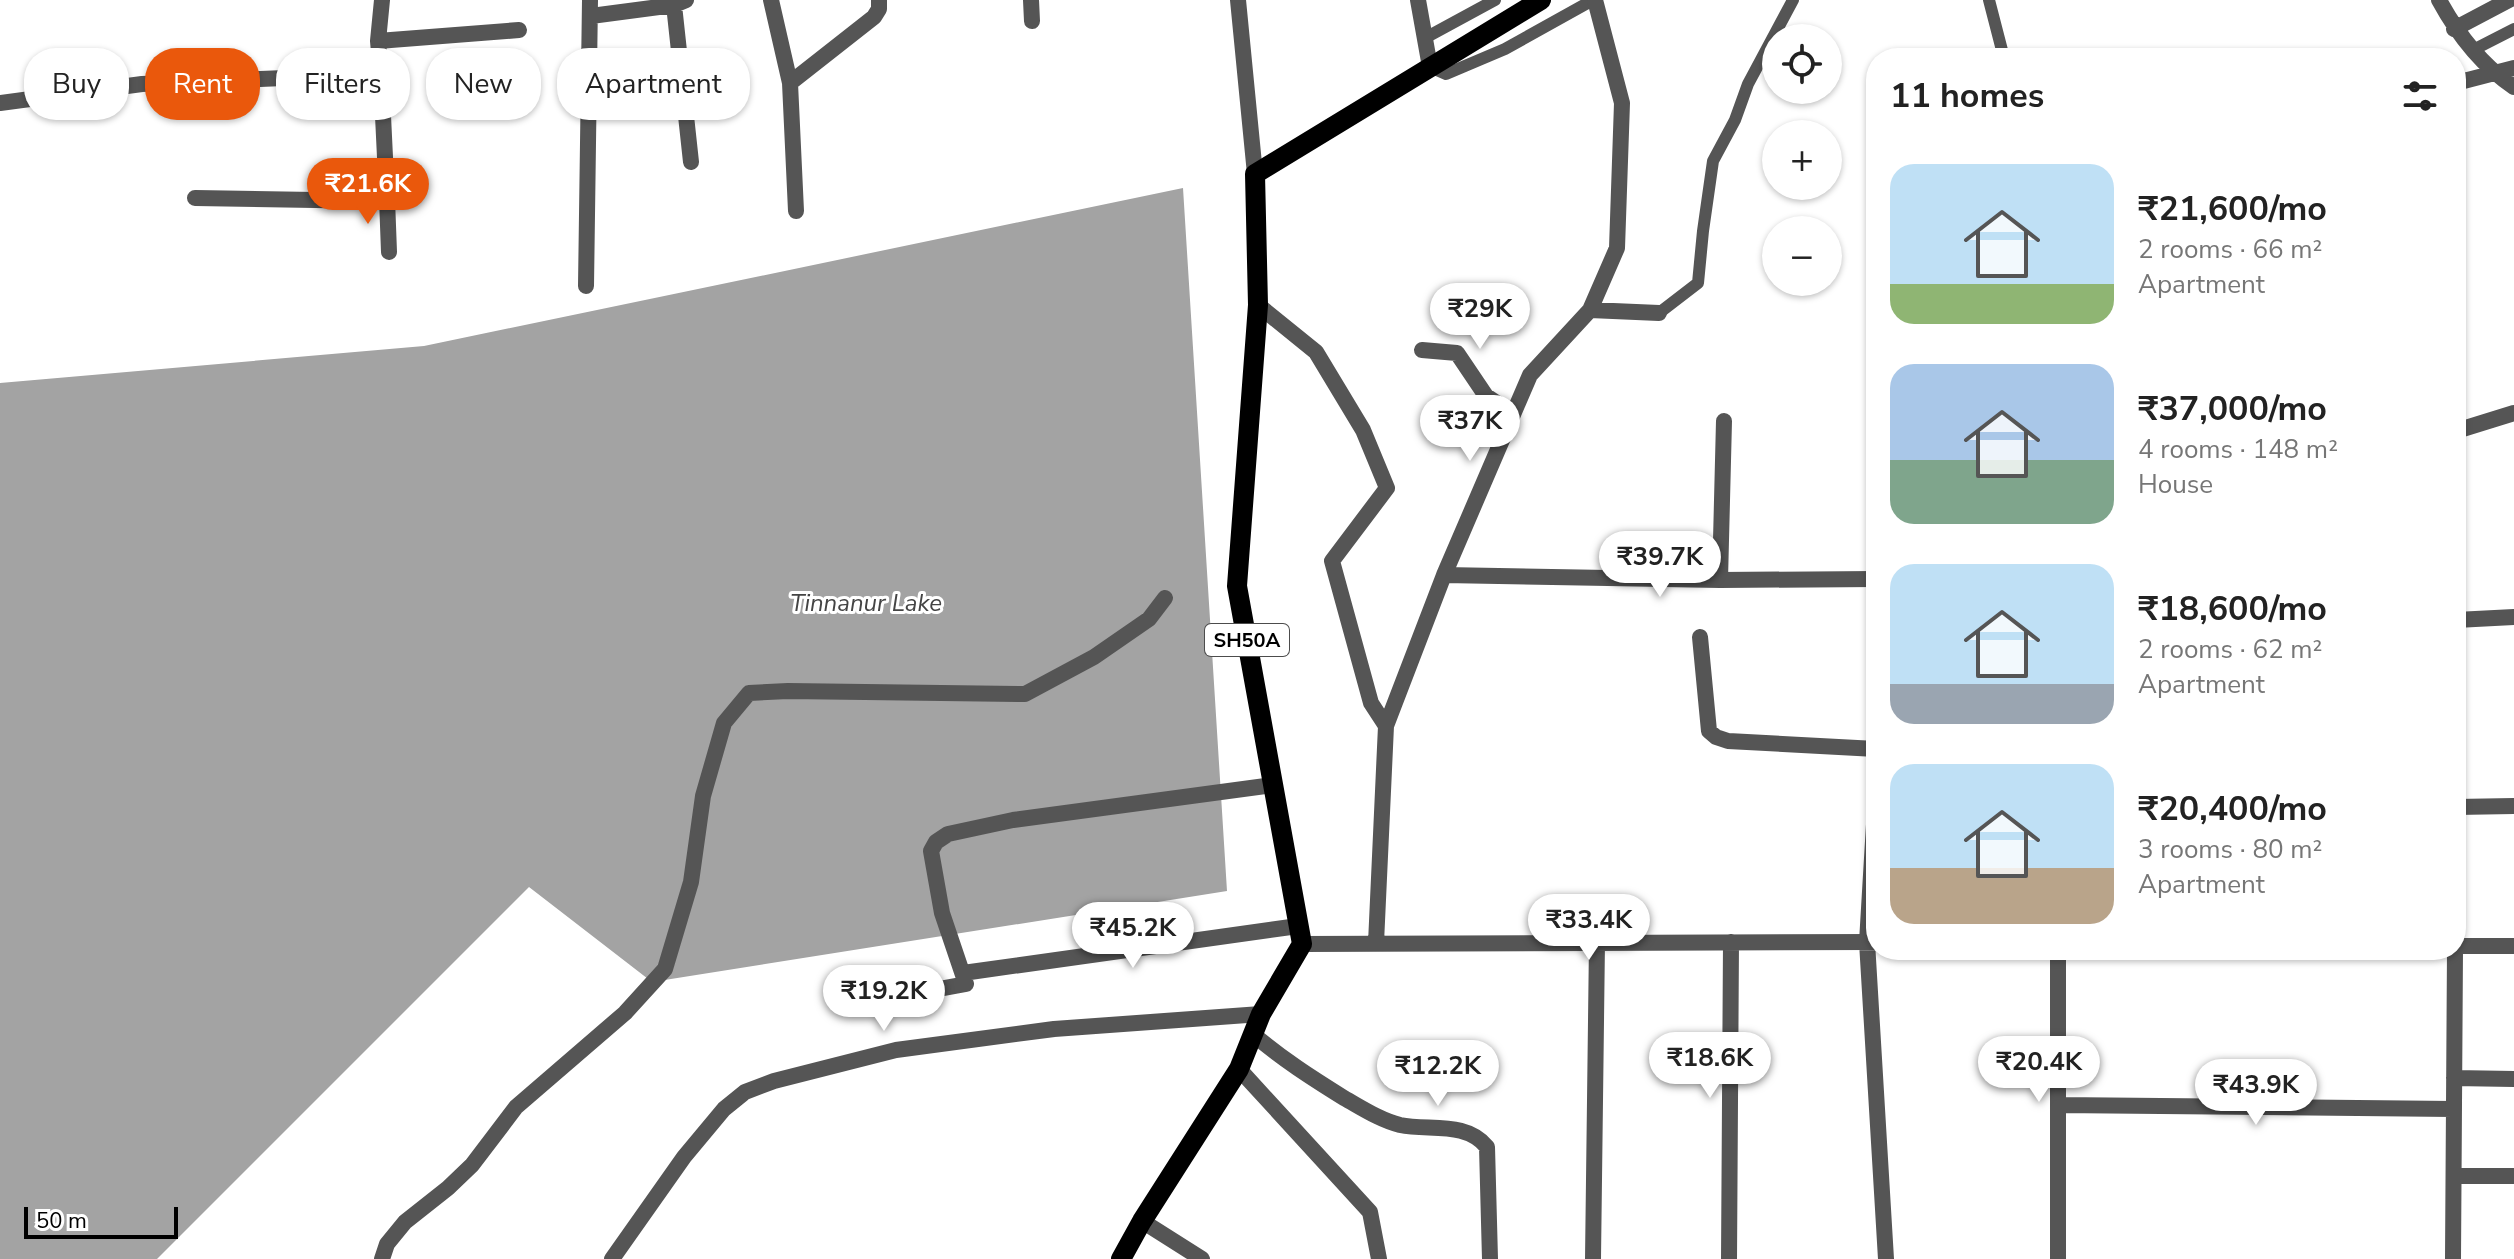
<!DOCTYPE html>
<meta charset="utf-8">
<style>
body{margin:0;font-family:"Nunito Sans",sans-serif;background:#f2f2f2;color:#222;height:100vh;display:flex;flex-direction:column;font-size:30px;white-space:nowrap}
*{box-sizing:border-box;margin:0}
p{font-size:26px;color:#767676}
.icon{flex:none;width:44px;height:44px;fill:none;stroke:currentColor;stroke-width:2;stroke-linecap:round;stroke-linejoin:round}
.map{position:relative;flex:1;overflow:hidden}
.details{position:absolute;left:1866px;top:48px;width:600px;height:912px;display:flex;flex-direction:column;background:#fff;border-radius:32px;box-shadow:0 2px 6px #0004}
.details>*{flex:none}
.hud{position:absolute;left:24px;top:48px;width:760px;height:72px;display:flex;gap:16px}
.tools{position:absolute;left:1762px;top:24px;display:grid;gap:16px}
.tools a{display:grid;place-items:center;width:80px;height:80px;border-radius:50%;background:#fff;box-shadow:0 2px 6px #0004;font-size:40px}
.scale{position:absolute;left:24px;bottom:20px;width:154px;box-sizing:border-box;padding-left:8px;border:4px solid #000;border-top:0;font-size:22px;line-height:28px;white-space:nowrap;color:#000;-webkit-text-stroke:6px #fff;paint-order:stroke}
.price{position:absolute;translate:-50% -68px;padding:0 18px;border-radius:28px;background:#fff;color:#222;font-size:26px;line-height:52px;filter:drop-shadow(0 2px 4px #0008)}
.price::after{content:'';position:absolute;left:50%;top:48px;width:24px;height:18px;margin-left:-12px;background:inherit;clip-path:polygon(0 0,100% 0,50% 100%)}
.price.current{background:#ea580c;color:#fff}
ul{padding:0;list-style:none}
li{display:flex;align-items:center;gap:24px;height:200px;padding:0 24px}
li span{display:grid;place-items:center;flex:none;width:224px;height:160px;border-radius:24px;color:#555}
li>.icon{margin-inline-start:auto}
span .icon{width:96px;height:96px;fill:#fffc;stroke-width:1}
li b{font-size:34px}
h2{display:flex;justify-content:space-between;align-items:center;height:96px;padding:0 24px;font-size:34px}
.tag{padding:0 28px;border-radius:32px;background:#fff;box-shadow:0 2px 6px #0004;font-size:28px;line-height:72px}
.tag.current{background:#ea580c;color:#fff}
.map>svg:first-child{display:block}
.water{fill:#a3a3a3}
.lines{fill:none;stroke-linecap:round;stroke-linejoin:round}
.lane{stroke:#555;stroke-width:12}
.street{stroke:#555;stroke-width:16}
.primary{stroke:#000;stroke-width:20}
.labels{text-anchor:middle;stroke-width:6;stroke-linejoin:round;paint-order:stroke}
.shield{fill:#fff;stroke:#4c4c4c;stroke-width:2}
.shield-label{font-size:20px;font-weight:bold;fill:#000}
.water-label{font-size:24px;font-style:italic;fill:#444;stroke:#fff}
</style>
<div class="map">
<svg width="2514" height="1259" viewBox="0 0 2514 1259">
<rect width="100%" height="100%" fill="#fff"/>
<path class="water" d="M1183,188L1227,891L652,982L529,887L157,1259H0V383L424,346Z"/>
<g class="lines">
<path class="lane" d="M1989,0L2004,58
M1425,38L1495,0
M2473,50L2514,29
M1430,67L1446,74L1505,49L1593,0
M1659,313L1698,283L1703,231L1713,161L1735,120L1748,84L1793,0"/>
<path class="street" d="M771,0L790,83L796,211
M1031,0L1032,21
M1238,0L1255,174
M1418,0L1430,67
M2439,0C2458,35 2481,65 2514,87
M674,5L691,162
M591,16L674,5L686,0
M2454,29L2509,0
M378,41L519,30
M790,83L874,17L879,9V0
M2456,83L2514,68
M0,103L142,84L381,74L378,41L382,0
M195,198L376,201L387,199L381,74
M387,199L389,252
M586,286L590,0
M1258,305L1316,352L1363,430L1387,488L1332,561L1371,703L1386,726
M1590,310L1659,313
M1422,350L1457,353L1486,396L1513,414
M2456,431L2514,413
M1444,575L1720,580L1876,579
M1720,580L1724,421
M2456,620L2514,617
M1700,637L1709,731L1716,737L1728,741L1876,749
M1876,791L1867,942L1886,1259
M2456,807L2514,806
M1376,943L1386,726L1444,575L1530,375L1590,310L1617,248L1622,103L1595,0
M1302,944L1876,942
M2456,946H2514
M963,973L1298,926
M879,1000L966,984L942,913L931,851L936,842L948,834L1013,820L1273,785
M1253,1034C1282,1059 1312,1078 1344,1098C1362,1108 1380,1120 1400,1125C1430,1131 1466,1121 1487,1147L1490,1259
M1239,1069L1370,1212L1379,1259
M2454,1078L2514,1079
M2059,1105L2453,1109
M2454,1176H2514
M1142,1221L1202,1259
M382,1259L387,1244L405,1222L448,1188L472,1165L516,1107L625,1013L665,969L691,882L703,796L724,723L749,693L788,691L1025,694L1094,657L1149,619L1165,598
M612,1259L684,1157L724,1109L745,1092L774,1081L896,1050L1054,1029L1261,1014
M1593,1259L1597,942
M1729,1259L1731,942
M2058,1259V950
M2453,1259L2455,950"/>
<path class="primary" d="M1121,1259L1142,1221L1239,1069L1261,1014L1302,944L1237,586L1258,305L1255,174L1541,0"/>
</g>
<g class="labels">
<rect class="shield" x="1205" y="624" width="84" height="32" rx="6"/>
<g class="shield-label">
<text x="1247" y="647">SH50A</text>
</g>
<g class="water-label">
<text x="866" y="611">Tinnanur Lake</text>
</g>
</g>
</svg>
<div class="tools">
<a><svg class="icon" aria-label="locate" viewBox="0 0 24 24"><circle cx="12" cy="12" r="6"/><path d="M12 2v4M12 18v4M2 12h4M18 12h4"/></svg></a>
<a>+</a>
<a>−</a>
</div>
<div class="scale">50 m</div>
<b class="price current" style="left:368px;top:226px">₹21.6K</b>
<b class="price" style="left:1480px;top:351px">₹29K</b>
<b class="price" style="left:1470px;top:463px">₹37K</b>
<b class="price" style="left:1660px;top:599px">₹39.7K</b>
<b class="price" style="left:1589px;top:962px">₹33.4K</b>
<b class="price" style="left:1133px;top:970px">₹45.2K</b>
<b class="price" style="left:884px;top:1033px">₹19.2K</b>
<b class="price" style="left:1710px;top:1100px">₹18.6K</b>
<b class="price" style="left:2039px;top:1104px">₹20.4K</b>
<b class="price" style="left:1438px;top:1108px">₹12.2K</b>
<b class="price" style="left:2256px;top:1127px">₹43.9K</b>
<div class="hud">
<a class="tag">Buy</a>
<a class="tag current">Rent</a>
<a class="tag">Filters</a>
<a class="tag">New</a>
<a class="tag">Apartment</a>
</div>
<section class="details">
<h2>11 homes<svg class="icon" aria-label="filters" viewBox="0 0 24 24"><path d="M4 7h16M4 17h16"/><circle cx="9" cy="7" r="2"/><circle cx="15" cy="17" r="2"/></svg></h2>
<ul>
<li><span style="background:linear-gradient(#bfe0f5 75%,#8fb573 0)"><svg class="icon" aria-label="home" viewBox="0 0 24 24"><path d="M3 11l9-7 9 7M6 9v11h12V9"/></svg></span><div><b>₹21,600/mo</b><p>2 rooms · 66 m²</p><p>Apartment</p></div></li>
<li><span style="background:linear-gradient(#a9c7e8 60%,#7fa58c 0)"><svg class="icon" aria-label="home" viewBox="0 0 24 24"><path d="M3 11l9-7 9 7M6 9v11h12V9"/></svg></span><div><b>₹37,000/mo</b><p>4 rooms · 148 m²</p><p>House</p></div></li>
<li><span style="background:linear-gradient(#bfe0f5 75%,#9aa5b1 0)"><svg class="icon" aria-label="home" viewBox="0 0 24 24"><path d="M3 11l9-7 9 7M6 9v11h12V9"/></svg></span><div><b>₹18,600/mo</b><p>2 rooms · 62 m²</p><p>Apartment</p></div></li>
<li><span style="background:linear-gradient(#bfe0f5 65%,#b9a48a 0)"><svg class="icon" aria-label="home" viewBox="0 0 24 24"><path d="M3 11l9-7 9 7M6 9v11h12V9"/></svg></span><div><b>₹20,400/mo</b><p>3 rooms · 80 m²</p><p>Apartment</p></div></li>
</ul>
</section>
</div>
